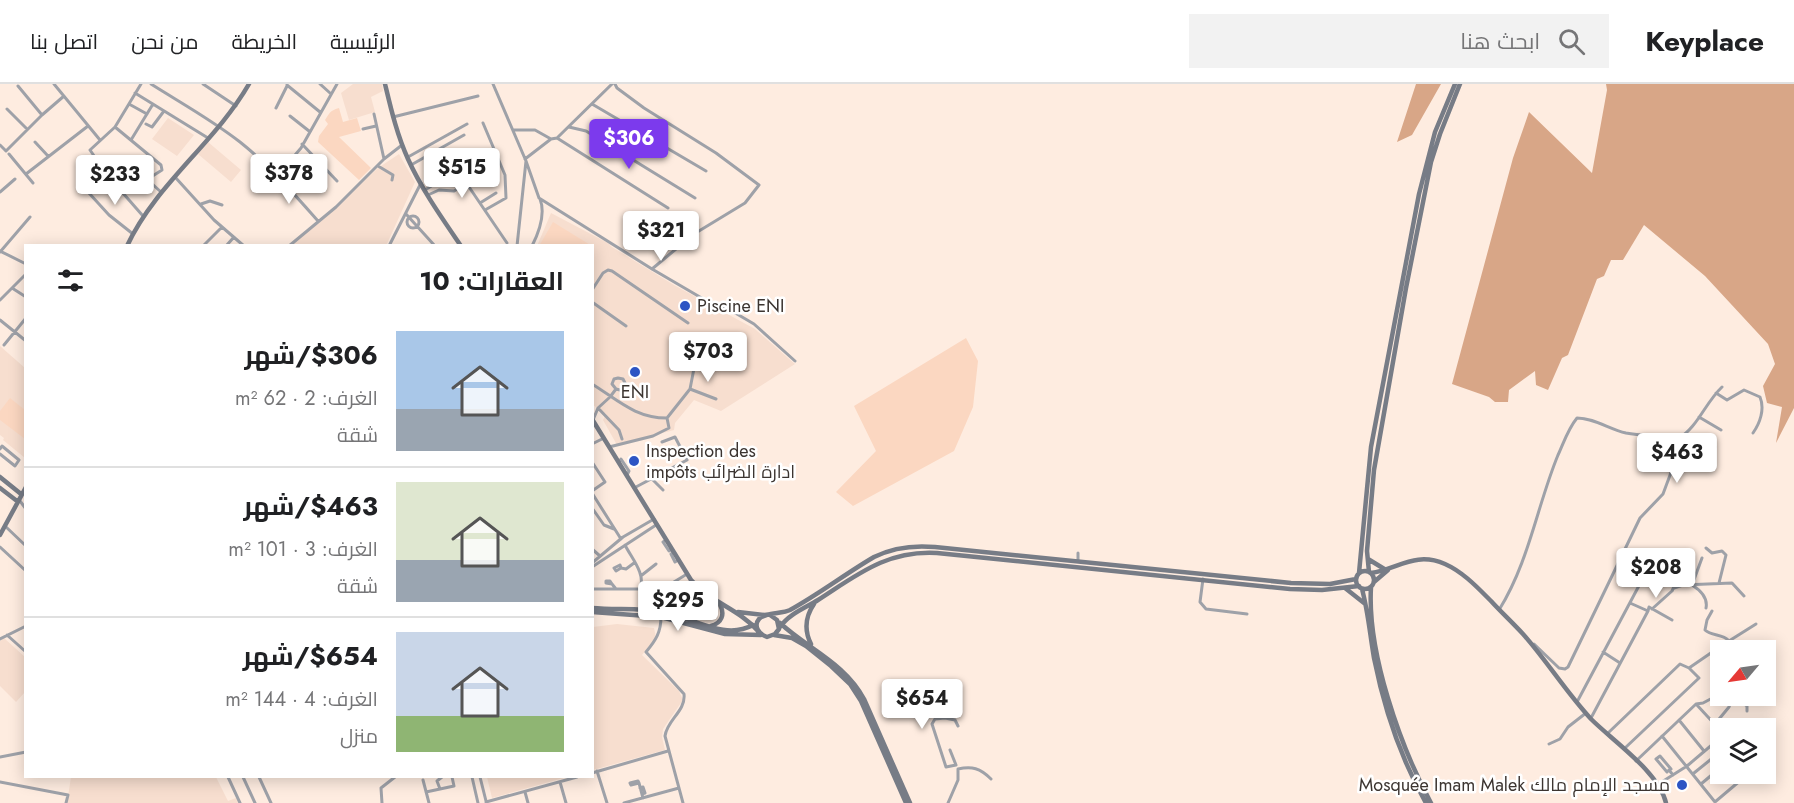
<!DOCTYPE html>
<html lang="ar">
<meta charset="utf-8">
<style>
body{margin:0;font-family:Jost,Cairo,sans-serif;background:#f2f2f2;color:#202124;direction:rtl;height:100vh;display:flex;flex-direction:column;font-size:22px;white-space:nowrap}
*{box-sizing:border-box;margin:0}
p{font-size:20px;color:#757577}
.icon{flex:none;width:33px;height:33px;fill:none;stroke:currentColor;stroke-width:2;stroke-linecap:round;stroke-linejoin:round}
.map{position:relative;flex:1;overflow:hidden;direction:ltr}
.drawer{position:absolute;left:24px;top:160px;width:570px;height:534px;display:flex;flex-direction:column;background:#fff;border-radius:0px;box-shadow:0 3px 15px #0003;direction:rtl}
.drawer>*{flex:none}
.needle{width:39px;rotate:241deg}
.controls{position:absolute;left:1710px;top:556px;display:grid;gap:12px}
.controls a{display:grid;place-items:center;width:66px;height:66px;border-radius:0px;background:#fff;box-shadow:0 3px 15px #0003;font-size:30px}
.price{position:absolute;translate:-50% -51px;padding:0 14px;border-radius:6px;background:#fff;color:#222;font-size:20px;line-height:39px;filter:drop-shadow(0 2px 3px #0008)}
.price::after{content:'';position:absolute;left:50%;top:36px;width:18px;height:14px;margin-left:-9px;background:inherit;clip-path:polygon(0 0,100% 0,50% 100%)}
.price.on{background:#7c3aed;color:#fff}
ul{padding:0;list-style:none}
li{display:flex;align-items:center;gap:18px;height:150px;padding:0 30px}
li+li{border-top:2px solid #e0e0e0}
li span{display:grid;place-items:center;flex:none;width:168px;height:120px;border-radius:0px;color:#555}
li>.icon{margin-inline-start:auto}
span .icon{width:72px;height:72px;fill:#fffc;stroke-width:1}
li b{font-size:26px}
h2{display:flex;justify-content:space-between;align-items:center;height:72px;padding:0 30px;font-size:26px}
header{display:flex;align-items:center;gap:36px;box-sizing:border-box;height:84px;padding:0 30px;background:#fff;border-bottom:2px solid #e0e0e0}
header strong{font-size:28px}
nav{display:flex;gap:33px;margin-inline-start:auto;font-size:21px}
.search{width:420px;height:54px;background:#f2f2f2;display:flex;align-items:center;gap:15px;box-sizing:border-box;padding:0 21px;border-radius:0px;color:#757577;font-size:22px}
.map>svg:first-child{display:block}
.built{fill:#f7decf}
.green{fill:#fbd7c1}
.forest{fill:#d8a687}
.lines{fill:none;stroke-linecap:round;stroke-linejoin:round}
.minor{stroke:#9ea1a8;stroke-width:3}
.secondary{stroke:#777c86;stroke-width:4.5}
.poi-dot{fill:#2d55c4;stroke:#fff;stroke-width:2}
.labels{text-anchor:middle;stroke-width:5;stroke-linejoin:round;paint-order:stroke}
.poi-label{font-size:18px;fill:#3c3531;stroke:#fff;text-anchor:start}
</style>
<header>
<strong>Keyplace</strong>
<div class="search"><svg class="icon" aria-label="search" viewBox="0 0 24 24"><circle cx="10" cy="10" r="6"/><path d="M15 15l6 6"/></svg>ابحث هنا</div>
<nav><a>الرئيسية</a><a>الخريطة</a><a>من نحن</a><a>اتصل بنا</a></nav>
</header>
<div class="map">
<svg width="1794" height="719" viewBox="0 0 1794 719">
<rect width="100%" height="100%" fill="#feece0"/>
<path class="built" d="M353,0H382L383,7L371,13L375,28L349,36L341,9Z
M168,34L194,51L177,72L152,55Z
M208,58L241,86L231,98L198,70Z
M399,70L415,98L386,162H291L378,84Z
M551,129L608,159L612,163L674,201L755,245L795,280L721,327L694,316L675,339L674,346L617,361L603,336L606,330L593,321L592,162H537Z
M0,262L25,284V374L3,356L4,354L0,351Z
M617,540L654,544L656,554L642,571L679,607L683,616L663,645L662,653L665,666L593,686V543Z
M4,554L25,573V608L16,618L0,602V557Z
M71,693H216L228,717L236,714L238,719H67Z
M487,693H567L492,714Z"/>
<path class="green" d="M339,24L343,38L357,34L361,47L339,53L371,84L359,96L318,58L319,52L328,40L325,36C330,29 329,27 339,24Z
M553,138L592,162H539Z
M966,254L978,277L973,323L954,367L853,422L836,408L876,367L854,322Z
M10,314L25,326V355L0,336V327Z"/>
<path class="forest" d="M1416,0H1441L1412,51L1397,58Z
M1606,0H1794V324L1776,359L1782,323L1767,319L1763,302L1775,280L1768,260L1705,192L1644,141L1623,176H1611L1604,192L1597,195L1568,271L1562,274L1548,306L1536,301L1535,287L1509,306L1508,318H1495L1489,313L1452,300L1513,74L1529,28L1592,89L1607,6Z"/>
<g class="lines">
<path class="minor" d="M54,0L100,56
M141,0L115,43L90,66L108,92L143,132
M151,0C181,19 212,36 240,58C269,81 294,110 318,137
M203,0L236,22
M320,0L330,9
M493,0L526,77L517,162
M615,0L617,4L644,24L716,69L759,101L745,119L694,150L652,185
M287,1L320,28
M18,2L42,31
M135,9L208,54
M129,20L147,30
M592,20L706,87
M276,24L287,2
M7,25L27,45
M374,30L384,75
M290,32L309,47
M393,33L478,12
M483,39L505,91L506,114L485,126
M146,40L152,43L164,27
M115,43L161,81L162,86L151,93L150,98L161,108
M569,43L586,47L695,114
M363,45L376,42
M513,46H535L551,55L557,54L612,0
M557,54L668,124
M131,56L153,20
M35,58L48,72
M302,60L337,97
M0,61L6,67L42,31L64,12
M9,70L33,99
M408,73L467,40
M525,75L551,55
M526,77L539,114L652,185L705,216L737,230L754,240L795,277
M411,81L464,51
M378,82L393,91L392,96
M284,84L301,64L337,0
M26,90L88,42
M108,92L88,108L109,131L133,150
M175,93L214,136L244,162
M467,100L507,159
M425,106L463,82
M0,108L15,95
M428,111L439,106L454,107L484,90
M480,119L496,109
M201,120L210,117L222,121
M406,130L435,162
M407 138a6 6 0 1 1 12 0a6 6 0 1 1-12 0Z
M203,162L222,143
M226,162L234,153
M289,162L336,123L384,75L402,61
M389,162L421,99
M532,162C539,148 546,130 540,115
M0,167L26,180
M0,168L30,133
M12,204L26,213
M592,206L603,189L608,186L612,187L688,239
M0,216L26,190
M592,218L626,242
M0,236L26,257
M4,261L26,234
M592,300C618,316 635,334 667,334
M690,305L716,315
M1716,309L1727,316L1744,306L1760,313C1765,325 1760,339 1753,349
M598,324L619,346L622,355
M1699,333L1721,346
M593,336L598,324L610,313L616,305L620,306L624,304L625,299L623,295L618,294L614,295L612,300L616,305
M592,360L604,354
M609,363L653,352L669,344L667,334L690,305L697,269L701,264L715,262L726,279L725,285H720
M1680,364L1697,360L1715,363
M0,365L2,362L19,376L15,382L0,370
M592,378L605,398L592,407
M619,379L621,375L629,387L627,391
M652,395L663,406
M634,404L687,376L675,353L662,358
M592,409L621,455
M20,417L26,425
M592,424L604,441L614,445
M5,442L26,462
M666,456L663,458L669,467L672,465
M0,463L26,487
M1706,464L1712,469L1722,467L1726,471L1719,499
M592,465L600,472
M674,468L671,470L675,478L678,476
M1702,474L1692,501C1700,506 1708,514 1706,524
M1078,477V469
M592,479L623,453L654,435
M592,483L656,441
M621,484L620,481L614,484L616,487L621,484L626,485L634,479
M642,491L656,480
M1203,495L1200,518L1206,525L1247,530
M612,500L610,497H606V499L612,500L616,505
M1674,504L1683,501L1732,499L1744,512
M592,505H640C646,490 632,475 625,461
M652,507L656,509L687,490
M1652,525L1672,507L1678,494L1688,479
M1499,526C1529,478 1537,422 1558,371C1564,358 1568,345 1577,334C1594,334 1609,345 1626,349C1643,352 1661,352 1678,355C1698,343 1705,319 1722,303
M1648,527L1649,523L1672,536
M1712,527L1707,536L1705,546C1711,552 1723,550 1728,556
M661,533C661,548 656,556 646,568L684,610C686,627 667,636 665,652L683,719
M7,551L26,568
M0,555L26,542
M1534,560L1559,584L1565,585L1568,583L1640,434L1663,410L1679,367L1678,355
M1721,562L1756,540
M1766,567L1767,565
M1603,568L1620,579
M1689,584L1721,562L1727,567
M1734,612L1747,622V627
M1577,618L1658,466
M1696,620L1720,646
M1591,634L1648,527L1630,519
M1679,636L1704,667
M1715,640L1729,623L1733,612
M1730,645L1736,638
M1607,650L1680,580L1689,584L1699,594L1625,664
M1662,652L1715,718
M1549,660L1560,655L1568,643L1586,629
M950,666L956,681
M0,673L26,668
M1636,677L1696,620L1703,619L1720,610
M956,681L946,683L932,640L935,635L945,634L955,636L958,642
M1669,686L1671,685L1660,672L1656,675L1667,688L1669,686L1673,691
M597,687L607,719
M592,689L668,667
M1694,689L1720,668
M228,693L240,719
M243,693L255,719
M259,693L271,719
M472,693L478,719
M480,693L486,717
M423,696L429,719
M638,697L639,699L631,701L630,699Z
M0,698L68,711L66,719
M560,698L566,719
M639,699L643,714
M1701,700L1720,684
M1657,701L1687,682L1720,654
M640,704L643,703L645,709L642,710
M440,705L437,697L442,693
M426,708L454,702L452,693
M525,708L528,719
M486,718L577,693
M1715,718L1748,690
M382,719L381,704L395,693
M624,719L679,704
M948,719L958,696V685C972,682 980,684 991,695"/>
<path class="secondary" d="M385,0C391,25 397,51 408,75C422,106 442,134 461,162
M127,162C156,100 215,59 249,0
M592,335L691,496C710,518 739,525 758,547
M0,393L21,410
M0,404L17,417
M0,451L26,403
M1368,475L1386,486
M1356 496a9 9 0 1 1 18 0a9 9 0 1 1-18 0Z
M1369,488L1367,467L1374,386L1406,204L1431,78L1440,50L1460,0
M1359,489L1371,363L1419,110L1435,48L1455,0
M1371,489C1398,485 1415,467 1445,480C1463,488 1477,503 1491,517C1501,528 1512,538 1523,550C1547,577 1566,608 1591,635C1613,657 1659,688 1666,719
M1374,498L1388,486
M1371,503C1367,568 1400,662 1431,719
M1345,504L1364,519
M1362,505C1368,527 1370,551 1374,574C1384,624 1401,675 1426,719
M592,524C616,526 640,524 663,528C693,533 724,557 753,541
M592,528L661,533L725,550L761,551
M738,528L765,531
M770,531L777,536L779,545L775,550L767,553C759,550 753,542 759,535C765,528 782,530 790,526C819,510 845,490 874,473C894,463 913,461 935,463L1291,499L1330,500L1356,495
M780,539C808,565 845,579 864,615L910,719
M711,542C722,539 725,530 720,521
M780,543C789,530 805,524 818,516C857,491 887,466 937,469L1290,505L1322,506L1359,502
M774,551L792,554L806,562L831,582L850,600L861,617L906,719
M811,560C804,546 805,533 814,520"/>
</g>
<g class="poi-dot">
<circle cx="685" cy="222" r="6"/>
<circle cx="635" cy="288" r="6"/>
<circle cx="634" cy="377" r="6"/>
<circle cx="1682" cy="701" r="6"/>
</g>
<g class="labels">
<g class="poi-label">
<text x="697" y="228">Piscine ENI</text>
<text x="635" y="314" text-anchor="middle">ENI</text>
<text x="646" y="373">Inspection des<tspan x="646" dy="21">impôts ادارة الضرائب</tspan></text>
<text x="1670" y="707" text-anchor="end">Mosquée Imam Malek مسجد الإمام مالك</text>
</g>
</g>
</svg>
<div class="controls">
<a><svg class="needle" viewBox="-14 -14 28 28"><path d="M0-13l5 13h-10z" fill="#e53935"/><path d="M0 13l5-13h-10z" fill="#757577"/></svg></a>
<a><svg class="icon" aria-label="layers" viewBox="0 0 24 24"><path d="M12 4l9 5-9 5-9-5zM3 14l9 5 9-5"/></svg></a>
</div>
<b class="price on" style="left:629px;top:86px">$306</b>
<b class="price" style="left:462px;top:115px">$515</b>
<b class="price" style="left:289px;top:121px">$378</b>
<b class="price" style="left:115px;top:122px">$233</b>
<b class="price" style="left:661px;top:178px">$321</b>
<b class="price" style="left:708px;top:299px">$703</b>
<b class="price" style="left:1677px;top:400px">$463</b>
<b class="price" style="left:1656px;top:515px">$208</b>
<b class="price" style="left:678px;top:548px">$295</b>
<b class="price" style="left:922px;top:646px">$654</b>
<section class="drawer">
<h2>العقارات: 10<svg class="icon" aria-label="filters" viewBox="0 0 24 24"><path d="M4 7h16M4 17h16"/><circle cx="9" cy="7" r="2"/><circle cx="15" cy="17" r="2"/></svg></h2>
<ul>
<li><span style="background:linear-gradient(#a9c7e8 65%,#9aa5b1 0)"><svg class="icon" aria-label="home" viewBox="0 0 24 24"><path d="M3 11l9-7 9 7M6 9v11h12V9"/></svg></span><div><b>$306/شهر</b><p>الغرف: 2 · 62 m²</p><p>شقة</p></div></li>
<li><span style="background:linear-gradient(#dfe7d0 65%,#9aa5b1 0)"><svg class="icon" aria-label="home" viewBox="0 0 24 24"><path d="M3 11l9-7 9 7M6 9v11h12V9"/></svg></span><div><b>$463/شهر</b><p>الغرف: 3 · 101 m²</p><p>شقة</p></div></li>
<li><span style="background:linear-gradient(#c9d6e8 70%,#8fb573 0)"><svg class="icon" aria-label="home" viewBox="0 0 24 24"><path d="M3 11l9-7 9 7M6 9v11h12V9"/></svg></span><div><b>$654/شهر</b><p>الغرف: 4 · 144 m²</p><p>منزل</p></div></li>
</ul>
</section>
</div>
